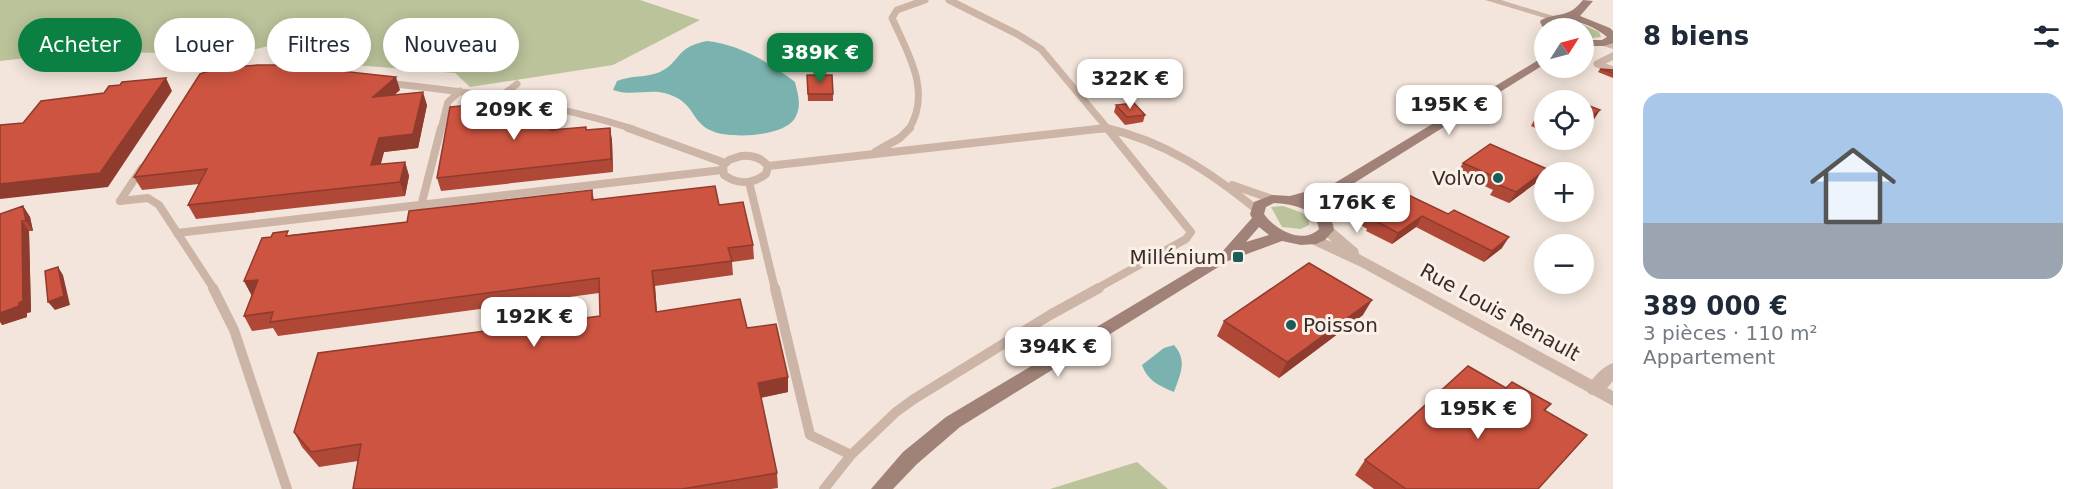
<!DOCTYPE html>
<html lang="fr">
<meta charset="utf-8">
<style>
body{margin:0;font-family:"DejaVu Sans",sans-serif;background:#f2f2f3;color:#1f2937;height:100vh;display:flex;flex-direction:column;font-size:22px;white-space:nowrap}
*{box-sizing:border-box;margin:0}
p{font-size:20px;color:#747a83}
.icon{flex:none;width:33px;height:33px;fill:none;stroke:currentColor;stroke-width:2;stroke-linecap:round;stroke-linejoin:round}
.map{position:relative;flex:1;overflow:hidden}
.side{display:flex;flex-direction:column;background:#fff;width:480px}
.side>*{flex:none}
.guide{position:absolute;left:18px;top:18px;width:570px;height:54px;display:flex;gap:12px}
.needle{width:39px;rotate:54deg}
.fabs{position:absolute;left:1534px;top:18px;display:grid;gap:12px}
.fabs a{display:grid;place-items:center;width:60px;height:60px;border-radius:50%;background:#fff;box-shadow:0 3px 15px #0003;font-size:30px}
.price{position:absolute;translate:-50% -51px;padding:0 14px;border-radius:12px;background:#fff;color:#222;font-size:20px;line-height:39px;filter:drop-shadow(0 2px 3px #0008)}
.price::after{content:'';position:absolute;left:50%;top:36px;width:18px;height:14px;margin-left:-9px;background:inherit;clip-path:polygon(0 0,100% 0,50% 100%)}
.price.on{background:#0b8043;color:#fff}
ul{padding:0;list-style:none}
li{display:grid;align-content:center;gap:12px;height:318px;padding:0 30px}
li span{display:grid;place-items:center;height:186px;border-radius:18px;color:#555}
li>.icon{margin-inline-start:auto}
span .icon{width:108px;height:108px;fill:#fffc;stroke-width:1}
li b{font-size:26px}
h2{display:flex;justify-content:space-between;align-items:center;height:72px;padding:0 30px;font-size:26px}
.pill{padding:0 21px;border-radius:27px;background:#fff;box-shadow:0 3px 15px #0003;font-size:21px;line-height:54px}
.pill.on{background:#0b8043;color:#fff}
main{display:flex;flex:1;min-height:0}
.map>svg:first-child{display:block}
.green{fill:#bac39a}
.water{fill:#79b2ae}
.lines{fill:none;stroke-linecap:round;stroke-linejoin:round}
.service-far2{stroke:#ccb4a6;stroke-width:7}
.service-far1{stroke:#ccb4a6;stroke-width:8}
.service{stroke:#ccb4a6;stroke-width:10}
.minor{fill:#ccb4a6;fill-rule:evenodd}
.tertiary{fill:#ccb4a6;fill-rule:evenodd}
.secondary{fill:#a08278;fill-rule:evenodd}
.wall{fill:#af4837}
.shaded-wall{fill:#8f3b2d}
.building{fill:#cc5440;stroke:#8f3b2d;stroke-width:1.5}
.poi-dot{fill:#1b5c59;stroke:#fbf0e8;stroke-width:2}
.labels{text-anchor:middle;stroke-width:6;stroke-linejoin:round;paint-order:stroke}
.poi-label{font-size:20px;fill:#382b28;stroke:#fbf0e8;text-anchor:end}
.street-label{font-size:20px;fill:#382b28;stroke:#fbf0e8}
</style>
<main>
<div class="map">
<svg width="1613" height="489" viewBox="0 0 1613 489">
<rect width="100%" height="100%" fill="#f3e5db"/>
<path class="green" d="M0,0H640L700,20L613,65L470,87L455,73L291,60L301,49L273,45L231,55L89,51L0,61Z
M1563,23L1582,24L1599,32L1601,37L1584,39V28H1558L1557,26Z
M1283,206L1303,213L1309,221V225L1301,229L1282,227L1271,207Z
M1137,462L1168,489H1050Z"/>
<path class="water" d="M707,41C738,44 771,63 795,82C798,95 802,106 795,118C784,137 730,139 712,131C690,122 697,104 668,94C650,88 632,97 613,90L617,81C631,75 646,78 660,72C681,62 675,47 707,41Z
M1174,345C1188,361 1180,374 1174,392C1159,386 1147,380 1142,365L1164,348Z"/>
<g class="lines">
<path class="service-far2" d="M949,0L1017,34L1041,49L1108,129
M1613,56L1597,64L1613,70
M386,83C471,92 552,103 633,129
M501,96L517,84
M441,129L448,102L460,91
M909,129C932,92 908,53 892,18L897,10L925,0
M1097,129H1110"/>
<path class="service-far1" d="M628,128L725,163
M875,152L900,138L910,128
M741,156C752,155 761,157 768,166L766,174C753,184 738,185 724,175L723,166L729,160Z
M768,166L1106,128C1164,141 1212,173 1257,210
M749,182L775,289
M1232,185L1272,199
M120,201L142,168
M120,201L148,198L159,205L214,289
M421,206L441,128
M177,233L722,170
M1096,289L1186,239L1191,232L1107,128"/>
<path class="service" d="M213,288L234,330L287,489
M775,288L810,435L851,455L824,489
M851,455L896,412L914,399L1050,315L1099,288"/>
<path class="minor" d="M1485,0H1501L1560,18L1555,21Z
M1604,40L1613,42V49L1600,45V41Z
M1613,363V381C1605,390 1601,398 1589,394L1586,389C1591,379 1602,367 1613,363Z"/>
<path class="tertiary" d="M1327,225L1332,227L1358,249L1359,254L1613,391V406L1361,267L1307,242L1305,239L1307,236L1312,234L1332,242L1320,230Z"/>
<path class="secondary" d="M1583,0L1593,1L1580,16L1610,28L1613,31V43L1604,46H1584V40H1602L1607,37C1592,24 1569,16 1551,23L1553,28L1544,30L1540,22L1541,20C1562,11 1567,19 1583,0Z
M1545,56V64L1343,190L1307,200C1322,205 1332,214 1334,230L1325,240L1316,244L1301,245L1282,241L1228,261L960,427L917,464L893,489H871L903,452L946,417L1222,252L1252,218L1250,214L1254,202L1272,195L1290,196L1333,184ZM1274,203C1292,204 1316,208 1319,229C1303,245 1275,230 1264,214L1266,207ZM1259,227L1269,235L1246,242Z"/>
</g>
<path class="wall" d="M1600,69L1613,70V78L1598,72Z
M807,75L833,94V101H808Z
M400,90L394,95L427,105L418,148L384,152L380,165L405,162L409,176L405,196L196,219L188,205L199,184L142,190L134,177Z
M514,105L515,113L552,109L554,122V130H587L610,128L612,141L613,172L441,191L437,178Z
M1116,105L1145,115L1143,122L1125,125L1114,112Z
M1545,110V132L1531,126L1537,115Z
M1463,163L1547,169L1540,180L1509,203L1490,195L1493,190L1457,173Z
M592,190L594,200L719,205L753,245L754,259L732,262L733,275L655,286L657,312L747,328L788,377V392L761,398L777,473L778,488L771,489H353L358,461L319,467L302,447L294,432L600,316L599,293L278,336L273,328L252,331L244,316L252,296L244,281L290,235L407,222Z
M1400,191L1502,248L1484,262L1416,227L1392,244L1366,231L1367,229L1361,225L1366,214Z
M23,206L30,217L33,231H29L31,312L27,313V317L2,325Z
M1363,315L1279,378L1217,336L1224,321Z
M1506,388L1551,404L1545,411L1539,489H1374L1355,475L1365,460Z"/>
<path class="shaded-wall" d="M396,77L400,90L377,110L373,97Z
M166,78L172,91L108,187L0,199V184Z
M423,92L427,105L418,148L384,152L377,179L371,165L379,138Z
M552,109L554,122V143L551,130Z
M1600,110L1593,121L1584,127V121Z
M610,128L612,141L613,172L611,159Z
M405,162L409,176L405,196L400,182Z
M1547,169L1540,180L1509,203L1516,192Z
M23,206L30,217L33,231L26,221Z
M1422,216L1416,227L1392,244L1398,233Z
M22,221L29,231L31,312L27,313V317L2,325L0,322V313L19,303Z
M1509,237L1502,248L1484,262L1492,251Z
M58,267L63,275L70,305L55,310L48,302Z
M652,271L655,286L658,327L656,312Z
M258,280L252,296L244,281Z
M1372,300L1363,315L1279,378L1287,362Z
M788,377V392L758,398V383Z"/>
<path class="building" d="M258,65H285L396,77L373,97L423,92L413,134L379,138L371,165L405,162L400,182L188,205L207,169L134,177L200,74L218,68Z
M1600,69L1613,70V73Z
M807,75H832L833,94H808Z
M166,78L100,173L0,184V125L23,123L41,101L104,93L109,86L120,85L122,82Z
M1565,97L1576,100H1560Z
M506,102L514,105L513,113L552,109L551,130L586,127V130L610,128L611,159L437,178L450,107Z
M1134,103L1145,115L1127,117L1116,105Z
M1584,104L1600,110L1584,121Z
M1545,110V118L1537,115Z
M1490,144L1547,169L1516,192L1497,184L1502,180L1463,163Z
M715,186L719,205L743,202L753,245L728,248L732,261L652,271L656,312L740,299L747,328L776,324L788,377L758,383L777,473L682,489H353L361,444L311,452L294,432L318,353L600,316L599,278L270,322L273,312L244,316L258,280L244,281L262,238L271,237L273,233L288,231L286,236L407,222L409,211L592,190V200Z
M1400,191L1448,214L1454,210L1509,237L1492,251L1422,216L1398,233L1372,219L1374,218L1366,214Z
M23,206L26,221H22L23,301L19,303V306L0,313V214Z
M1309,263L1372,300L1287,362L1224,321Z
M58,267L64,296L48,302L45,271Z
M1468,366L1506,388L1512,382L1551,404L1544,410L1587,435L1538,489H1406L1365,460Z"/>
<g class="poi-dot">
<circle cx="1498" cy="178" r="6"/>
<rect x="1232" y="251" width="12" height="12" rx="3"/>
<circle cx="1291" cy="325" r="6"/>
</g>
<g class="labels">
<g class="poi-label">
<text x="1486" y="185">Volvo</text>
<text x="1226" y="264">Millénium</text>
<text x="1303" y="332" text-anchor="start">Poisson</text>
</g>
<g class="street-label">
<text transform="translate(1500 312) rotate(29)" y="7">Rue Louis Renault</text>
</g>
</g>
</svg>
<div class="fabs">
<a><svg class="needle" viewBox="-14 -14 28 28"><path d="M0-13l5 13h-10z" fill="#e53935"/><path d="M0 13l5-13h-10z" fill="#747a83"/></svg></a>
<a><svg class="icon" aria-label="locate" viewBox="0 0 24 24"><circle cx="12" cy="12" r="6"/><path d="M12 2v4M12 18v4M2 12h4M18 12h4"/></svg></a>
<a>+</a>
<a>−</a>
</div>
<b class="price on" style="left:820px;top:84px">389K €</b>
<b class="price" style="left:1130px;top:110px">322K €</b>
<b class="price" style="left:1449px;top:136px">195K €</b>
<b class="price" style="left:514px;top:141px">209K €</b>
<b class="price" style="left:1357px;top:234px">176K €</b>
<b class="price" style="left:534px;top:348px">192K €</b>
<b class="price" style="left:1058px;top:378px">394K €</b>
<b class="price" style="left:1478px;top:440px">195K €</b>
<div class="guide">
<a class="pill on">Acheter</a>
<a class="pill">Louer</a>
<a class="pill">Filtres</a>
<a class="pill">Nouveau</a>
</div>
</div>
<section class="side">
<h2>8 biens<svg class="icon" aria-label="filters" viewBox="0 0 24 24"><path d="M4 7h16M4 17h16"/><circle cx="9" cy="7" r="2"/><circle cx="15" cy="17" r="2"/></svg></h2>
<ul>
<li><span style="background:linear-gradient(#a9c7e8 70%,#9aa5b1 0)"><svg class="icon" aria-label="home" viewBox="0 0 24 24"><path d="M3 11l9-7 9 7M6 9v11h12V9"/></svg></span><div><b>389 000 €</b><p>3 pièces · 110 m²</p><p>Appartement</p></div></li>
</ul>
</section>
</main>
